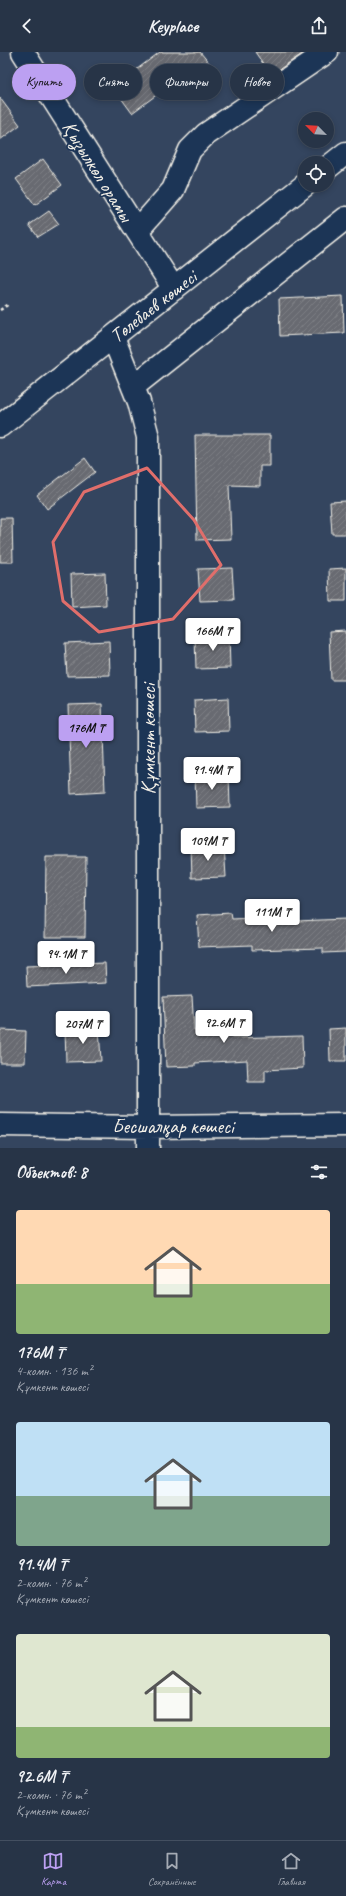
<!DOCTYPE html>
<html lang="ru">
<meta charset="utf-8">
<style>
body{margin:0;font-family:Caveat,sans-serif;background:#333f52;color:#f1f3f6;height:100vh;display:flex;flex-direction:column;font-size:15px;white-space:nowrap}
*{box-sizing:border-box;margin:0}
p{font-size:13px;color:#a4aab4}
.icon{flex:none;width:22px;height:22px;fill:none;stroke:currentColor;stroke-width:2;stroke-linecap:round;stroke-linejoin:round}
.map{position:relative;height:1096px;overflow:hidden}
.details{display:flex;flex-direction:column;background:#273447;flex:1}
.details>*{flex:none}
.top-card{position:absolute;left:12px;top:12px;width:322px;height:36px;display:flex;gap:8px}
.needle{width:26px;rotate:294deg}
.fabs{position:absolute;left:298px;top:60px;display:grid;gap:8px}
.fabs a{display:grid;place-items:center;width:36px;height:36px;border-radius:50%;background:#273447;box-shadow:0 2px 6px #0003,0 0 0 1px #434f60;font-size:20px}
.price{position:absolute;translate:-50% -34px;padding:0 9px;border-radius:4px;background:#fff;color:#222;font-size:13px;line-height:26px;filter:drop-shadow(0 1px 2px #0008)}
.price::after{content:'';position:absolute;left:50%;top:24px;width:12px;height:9px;margin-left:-6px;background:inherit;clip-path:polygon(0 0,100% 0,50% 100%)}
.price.on{background:#bca0f2;color:#111}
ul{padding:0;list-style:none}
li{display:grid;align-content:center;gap:8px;height:212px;padding:0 16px}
li span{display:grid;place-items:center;height:124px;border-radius:4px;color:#555}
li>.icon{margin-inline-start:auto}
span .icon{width:72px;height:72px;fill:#fffc;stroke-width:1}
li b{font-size:17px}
h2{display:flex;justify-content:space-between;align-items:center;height:48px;padding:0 16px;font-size:17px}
.tag{padding:0 14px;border-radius:18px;background:#273447;box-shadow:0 2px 6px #0003,0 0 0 1px #434f60;font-size:14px;line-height:36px}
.tag.on{background:#bca0f2;color:#111}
header{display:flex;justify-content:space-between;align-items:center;height:52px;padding:0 16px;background:#273447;font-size:18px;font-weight:700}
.dock{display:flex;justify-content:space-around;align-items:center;height:56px;border-top:1px solid #434f60;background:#273447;font-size:11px;color:#a4aab4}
.dock a{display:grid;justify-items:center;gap:2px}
.dock .on{color:#bca0f2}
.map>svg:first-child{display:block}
.building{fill:url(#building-hatch);stroke:#f4f1e8}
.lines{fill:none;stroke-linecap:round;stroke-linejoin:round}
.minor-casing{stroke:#f4f1e8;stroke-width:25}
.path{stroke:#f4f1e8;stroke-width:2.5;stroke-dasharray:3 3;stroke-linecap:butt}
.minor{stroke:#1d3557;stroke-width:22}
.marked{fill:none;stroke:#e06e6b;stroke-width:3;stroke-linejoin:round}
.labels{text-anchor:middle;stroke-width:3.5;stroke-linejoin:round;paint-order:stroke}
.street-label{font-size:20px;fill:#f4f1e8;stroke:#1d3557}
</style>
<header><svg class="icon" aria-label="back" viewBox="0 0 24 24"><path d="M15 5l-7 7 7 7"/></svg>Keyplace<svg class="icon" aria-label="share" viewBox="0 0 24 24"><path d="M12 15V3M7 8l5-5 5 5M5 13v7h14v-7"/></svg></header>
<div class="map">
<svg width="346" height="1096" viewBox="0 0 346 1096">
<defs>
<pattern id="building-hatch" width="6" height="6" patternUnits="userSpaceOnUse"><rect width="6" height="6" fill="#686a71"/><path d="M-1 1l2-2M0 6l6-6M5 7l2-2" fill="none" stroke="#7e8085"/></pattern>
</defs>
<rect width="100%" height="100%" fill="#34455f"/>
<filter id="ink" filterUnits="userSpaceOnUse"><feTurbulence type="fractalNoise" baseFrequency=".025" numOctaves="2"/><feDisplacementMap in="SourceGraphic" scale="8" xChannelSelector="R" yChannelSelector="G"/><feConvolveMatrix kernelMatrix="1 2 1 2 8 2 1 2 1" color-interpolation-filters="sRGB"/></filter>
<g filter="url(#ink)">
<path class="building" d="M160,0H200L219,23L193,45L178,27L132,61L113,35Z
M255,0H305L271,23Z
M0,46L20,73L0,88Z
M43,107L62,133L35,153L16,127Z
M49,159L59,172L38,185L29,173Z
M343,244L344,281L280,284L279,247Z
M195,383H270V414H260V434L229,433L231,487L197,488Z
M85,406L95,420L47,457L37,443Z
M346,449V482H332L330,450Z
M0,466H12L13,510H0Z
M232,516L234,548L200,549L198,517Z
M346,516V549H330L329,517Z
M105,521L106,553L72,555L71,522Z
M346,579V628H331L329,580Z
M229,583L230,616L196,617L195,585Z
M109,589L110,623L67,624L65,591Z
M228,646L229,679L195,680L194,648Z
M102,652L105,740L71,742L68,653Z
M229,722L230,755L196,756L195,723Z
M224,793L226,825L192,826L191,794Z
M46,805H86L85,885H45Z
M231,861L232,867L296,864V869L346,867V900L323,901V896L252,898V893L199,895L197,863Z
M105,911L106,931L27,935L26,914Z
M192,944L194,978L231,977L232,986L302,984L303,1016L265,1018V1030H248L247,1008L195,1011V1014L166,1015L163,945Z
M99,976L101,1009L66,1010L65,978Z
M346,976V1009H330L329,977Z
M0,978L26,979L25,1011H0Z"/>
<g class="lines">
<g class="minor-casing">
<path id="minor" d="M23,0L174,237
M327,116L346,101
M137,179L173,138L190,98L206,82L327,0
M113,285L139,350L148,385V1096
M133,335L346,166
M0,374L305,133
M0,1073L148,1075L346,1073"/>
</g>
<path class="path" d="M0,258L9,252"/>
<use href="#minor" class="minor"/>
</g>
</g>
<path class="marked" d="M147,416L194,468L221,513L173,567L99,580L63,549L53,490L84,440Z"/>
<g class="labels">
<g class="street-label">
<text transform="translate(98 119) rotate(58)" y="7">Қызылкөл орамы</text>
<text transform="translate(153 254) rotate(-38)" y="7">Төлебаев көшесі</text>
<text transform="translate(148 687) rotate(-90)" y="7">Құмкент көшесі</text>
<text x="173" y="1081">Бесшалқар көшесі</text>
</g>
</g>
</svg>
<div class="fabs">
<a><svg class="needle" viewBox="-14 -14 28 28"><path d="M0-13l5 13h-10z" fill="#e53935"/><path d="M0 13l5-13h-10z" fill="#a4aab4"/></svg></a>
<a><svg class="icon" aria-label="locate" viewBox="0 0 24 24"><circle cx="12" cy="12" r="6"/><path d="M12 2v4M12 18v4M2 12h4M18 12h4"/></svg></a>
</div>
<b class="price" style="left:213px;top:600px">166M ₸</b>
<b class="price on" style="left:86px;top:697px">176M ₸</b>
<b class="price" style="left:212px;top:739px">91.4M ₸</b>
<b class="price" style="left:208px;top:810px">109M ₸</b>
<b class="price" style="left:272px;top:881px">111M ₸</b>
<b class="price" style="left:66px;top:923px">94.1M ₸</b>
<b class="price" style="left:224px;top:992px">92.6M ₸</b>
<b class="price" style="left:83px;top:993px">207M ₸</b>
<div class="top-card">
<a class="tag on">Купить</a>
<a class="tag">Снять</a>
<a class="tag">Фильтры</a>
<a class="tag">Новое</a>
</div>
</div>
<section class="details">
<h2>Объектов: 8<svg class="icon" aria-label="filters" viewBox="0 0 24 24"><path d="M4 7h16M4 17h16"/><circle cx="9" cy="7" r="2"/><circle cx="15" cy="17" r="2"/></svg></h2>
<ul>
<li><span style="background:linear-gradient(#ffd9b3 60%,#8fb573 0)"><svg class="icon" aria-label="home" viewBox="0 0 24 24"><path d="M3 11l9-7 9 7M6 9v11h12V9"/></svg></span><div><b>176M ₸</b><p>4-комн. · 136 m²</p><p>Құмкент көшесі</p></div></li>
<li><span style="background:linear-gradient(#bfe0f5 60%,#7fa58c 0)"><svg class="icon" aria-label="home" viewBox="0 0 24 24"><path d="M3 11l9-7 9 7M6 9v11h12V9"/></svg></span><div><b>91.4M ₸</b><p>2-комн. · 76 m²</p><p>Құмкент көшесі</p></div></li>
<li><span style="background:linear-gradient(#dfe7d0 75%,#8fb573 0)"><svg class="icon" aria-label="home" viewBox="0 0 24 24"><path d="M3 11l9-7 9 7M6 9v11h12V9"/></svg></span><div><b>92.6M ₸</b><p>2-комн. · 76 m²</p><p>Құмкент көшесі</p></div></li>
</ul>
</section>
<nav class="dock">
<a class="on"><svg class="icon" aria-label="map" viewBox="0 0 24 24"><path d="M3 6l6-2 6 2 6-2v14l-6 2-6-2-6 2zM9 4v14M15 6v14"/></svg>Карта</a>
<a><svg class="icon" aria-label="saved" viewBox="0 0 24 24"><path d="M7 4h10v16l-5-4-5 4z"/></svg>Сохранённые</a>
<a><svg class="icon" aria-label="home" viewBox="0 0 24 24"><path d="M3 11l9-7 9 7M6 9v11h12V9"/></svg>Главная</a>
</nav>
